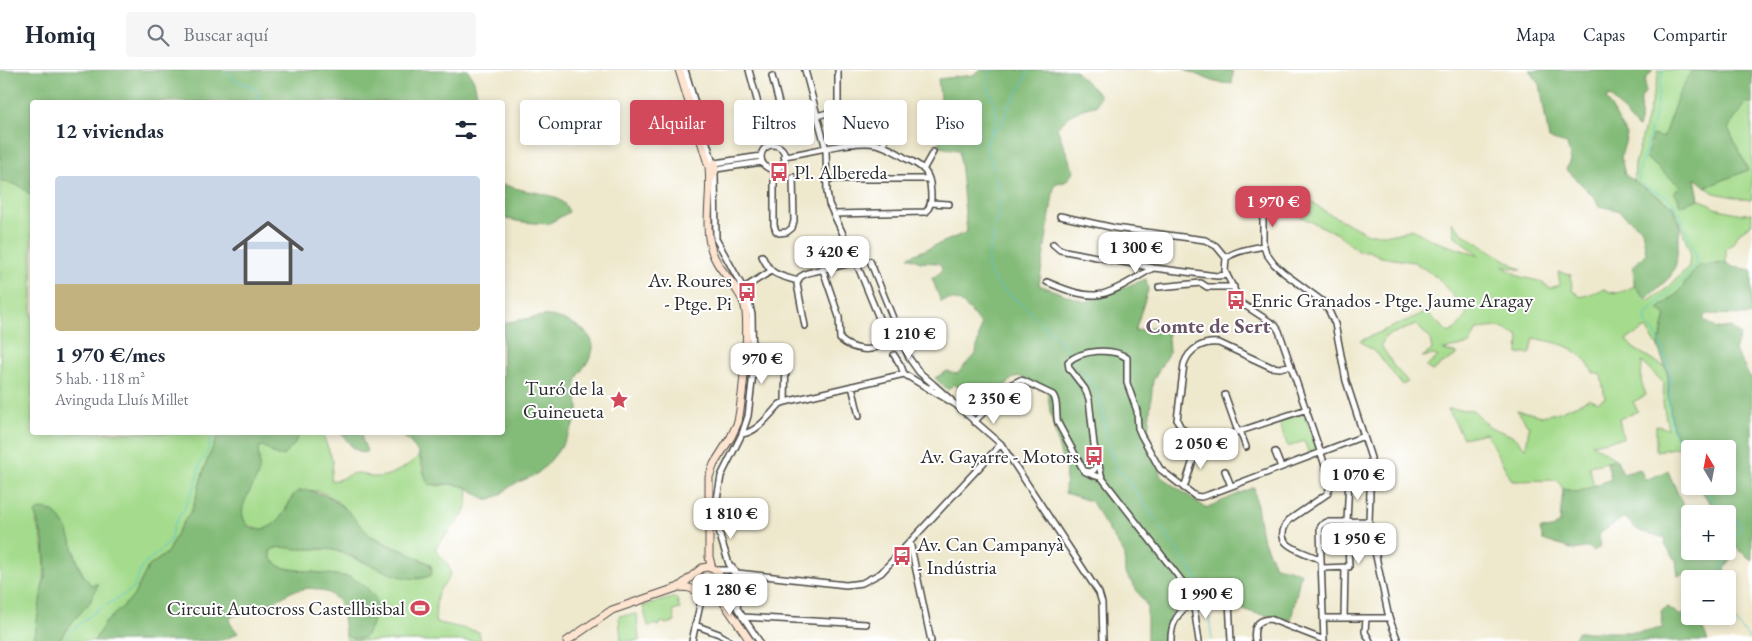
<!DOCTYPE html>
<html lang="es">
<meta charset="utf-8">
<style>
body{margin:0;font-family:"EB Garamond",serif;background:#f6f6f7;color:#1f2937;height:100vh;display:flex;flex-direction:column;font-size:19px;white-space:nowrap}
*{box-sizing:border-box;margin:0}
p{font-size:16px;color:#747a83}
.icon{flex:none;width:28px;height:28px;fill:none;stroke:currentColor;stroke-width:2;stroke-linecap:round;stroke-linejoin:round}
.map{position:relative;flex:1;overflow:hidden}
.details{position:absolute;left:30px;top:30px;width:475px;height:335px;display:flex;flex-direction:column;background:#fff;border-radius:5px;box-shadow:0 2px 8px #0003}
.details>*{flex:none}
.hud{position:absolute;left:520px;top:30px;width:475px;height:45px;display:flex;gap:10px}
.needle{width:32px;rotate:350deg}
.buttons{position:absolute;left:1681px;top:370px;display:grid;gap:10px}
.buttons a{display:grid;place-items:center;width:55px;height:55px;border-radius:5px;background:#fff;box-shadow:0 2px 8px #0003;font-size:25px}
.price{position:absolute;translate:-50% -42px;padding:0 11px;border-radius:10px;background:#fff;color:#222;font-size:16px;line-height:32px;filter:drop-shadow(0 1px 2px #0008)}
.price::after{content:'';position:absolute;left:50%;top:30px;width:15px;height:11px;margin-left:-8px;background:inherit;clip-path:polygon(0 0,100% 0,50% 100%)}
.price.active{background:#d1495b;color:#fff}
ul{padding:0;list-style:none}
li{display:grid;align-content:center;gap:10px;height:265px;padding:0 25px}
li span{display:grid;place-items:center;height:155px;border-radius:5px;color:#555}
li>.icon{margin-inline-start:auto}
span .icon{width:90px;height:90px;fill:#fffc;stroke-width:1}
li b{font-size:21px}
h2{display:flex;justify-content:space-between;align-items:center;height:60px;padding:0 25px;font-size:21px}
.pill{padding:0 18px;border-radius:5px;background:#fff;box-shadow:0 2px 8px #0003;font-size:18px;line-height:45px}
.pill.active{background:#d1495b;color:#fff}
header{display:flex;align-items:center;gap:30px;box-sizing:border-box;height:70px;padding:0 25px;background:#fff;border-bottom:1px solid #e0e1e3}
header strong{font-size:24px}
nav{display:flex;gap:28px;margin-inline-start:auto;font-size:18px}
.search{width:350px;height:45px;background:#f6f6f7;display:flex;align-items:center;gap:12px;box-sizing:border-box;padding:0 18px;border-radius:5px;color:#747a83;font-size:19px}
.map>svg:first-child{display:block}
.green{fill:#a4db8c;stroke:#68835c}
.forest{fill:#83bb78;stroke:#577352}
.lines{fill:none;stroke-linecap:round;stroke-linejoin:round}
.stream{stroke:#57c4cf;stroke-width:1}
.street-casing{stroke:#484743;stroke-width:8}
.secondary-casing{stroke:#484743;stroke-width:9}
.street{stroke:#fff;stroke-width:5}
.secondary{stroke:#fde4d0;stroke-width:7}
.labels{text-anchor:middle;stroke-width:4;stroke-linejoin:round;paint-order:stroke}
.poi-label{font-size:20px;fill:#2b2b2b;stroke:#fff;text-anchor:end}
.neighbourhood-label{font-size:21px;font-weight:bold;fill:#6a5567;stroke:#fff}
</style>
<header>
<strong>Homiq</strong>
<div class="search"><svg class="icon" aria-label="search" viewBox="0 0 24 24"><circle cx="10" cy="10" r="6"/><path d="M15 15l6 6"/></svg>Buscar aquí</div>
<nav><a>Mapa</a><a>Capas</a><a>Compartir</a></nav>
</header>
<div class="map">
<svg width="1752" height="571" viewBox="0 0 1752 571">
<rect width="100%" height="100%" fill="#fff"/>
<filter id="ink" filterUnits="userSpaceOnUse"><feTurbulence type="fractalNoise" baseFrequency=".02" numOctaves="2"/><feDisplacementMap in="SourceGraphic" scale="10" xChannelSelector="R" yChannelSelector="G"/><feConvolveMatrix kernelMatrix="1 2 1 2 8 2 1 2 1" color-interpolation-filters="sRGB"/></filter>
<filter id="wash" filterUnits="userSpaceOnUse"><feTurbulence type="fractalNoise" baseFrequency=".0096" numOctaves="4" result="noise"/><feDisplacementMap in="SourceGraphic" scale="20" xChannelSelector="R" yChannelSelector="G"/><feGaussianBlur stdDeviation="1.12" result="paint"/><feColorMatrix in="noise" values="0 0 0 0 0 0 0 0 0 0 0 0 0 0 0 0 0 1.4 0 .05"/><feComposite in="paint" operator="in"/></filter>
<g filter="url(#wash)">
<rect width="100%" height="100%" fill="#eee8cc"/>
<path class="green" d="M1658,0H1731L1678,26L1663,68L1680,116L1678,128L1680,135L1699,129L1710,134L1714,138L1742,144L1752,143V154L1739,163L1733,173L1726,179V193L1699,195L1677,224L1658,239L1666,245L1658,277L1646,258L1626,270L1633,278L1665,297C1669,307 1668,314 1668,325C1670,343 1674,360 1681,377L1656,381V355L1668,359L1663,333L1664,313L1642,292L1641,311L1646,325L1633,332L1638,341L1619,349L1623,368L1592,374L1617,390L1589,396L1594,416L1578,422L1563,419L1558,410L1512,411L1486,363L1463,368L1448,339L1473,340L1490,357L1515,367L1526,379L1529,357L1517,340L1542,346L1557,343L1589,329L1598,332L1605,328L1601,305L1593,303C1580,276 1562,274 1534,268L1530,284H1518L1519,266L1499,257L1477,259L1470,274L1443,280L1458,284L1432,301L1426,297L1438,287L1434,285L1422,287L1432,280L1430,268L1416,255L1386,266L1381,275L1393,295L1408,312L1402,315L1379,285L1360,271L1426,242L1449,263L1458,257L1467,243L1438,208L1414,192L1381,187L1369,181H1358L1338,164L1305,149L1280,133L1282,121L1311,131L1324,141L1368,164H1395L1412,159L1434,171L1480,186L1455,166L1452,152L1463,164L1522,200L1502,196L1521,207L1539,211L1550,218L1560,215L1558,202L1571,205L1572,220L1581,227L1604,219C1615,226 1623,222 1634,216L1649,231L1669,217L1689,196L1690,182L1674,137L1634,111L1635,94L1658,7Z
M1747,32L1752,34V129L1750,130L1714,123L1706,117L1748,100L1728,58Z
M0,110L20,116L32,126V362L219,363L205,396L193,438L178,461L167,483L148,497L133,527L105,553L94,571H59L73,551L90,532L98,514L91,515C70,493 76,456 50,440L36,452C53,490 41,531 34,571H0Z
M1300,344L1305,346L1316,377L1315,382L1309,383L1304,371L1288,377L1279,352Z
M300,363H322L333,391L331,410C341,412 347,403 357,403C363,402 367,407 373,407C389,408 408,397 419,385L424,404L437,416L450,414L468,417L467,435L462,446L435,478C438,485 445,489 449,497C454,511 441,513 438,524C435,533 436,543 435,552L479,562L481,571H347L345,563L348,567L360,569C376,559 373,542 373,526L361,513L350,507L290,499L281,497L271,489L270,481L273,479L282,477L334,480L395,505L418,509L426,507L432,498L430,494C414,486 396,480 382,471C378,468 372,467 368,464C354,450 338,425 316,421C312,420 301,420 297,422C287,428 285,449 273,456C255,465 238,454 243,434C245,425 255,414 258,403C261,395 257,386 259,377L263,376L277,386L284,385L293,376Z
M676,527L680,539L673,541L675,552L665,554L664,552L660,553V555L657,556L656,554L648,556L643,536Z
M637,544L639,571H621L619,546Z"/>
<path class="forest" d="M0,0H468L474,11L479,32H32V126L20,116L0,110Z
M980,0H1076L1079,5L1100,25L1096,36C1078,38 1070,45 1057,58L1074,102L1065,112L1056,113L1054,118L1039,215L1085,232L1146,209L1148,220L1135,261L1167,254L1169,282L1153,310L1148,363L1161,407L1206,438L1254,417L1262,467L1275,496L1301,502L1291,550L1254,543L1198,523L1184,530L1170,546L1167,571H1147V536L1125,502L1124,483L1104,453L1094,435L1090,431L1065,423L1066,397L1061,386L1050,341L1047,317L1018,306L1012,309L981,339L954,314L948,320L935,308L947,301L957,304L976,283L981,254C969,241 961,223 941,232L932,208L941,202L942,197L938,193L921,192L908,187L967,162L959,80L939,77L941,36L938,9L973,5Z
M1185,0H1230L1233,2L1232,14L1215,12Z
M1529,0H1653L1645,10V22L1641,28L1640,52L1638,58L1610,26L1606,28L1627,65L1621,87L1625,105L1674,137L1680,158L1676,194L1670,207L1646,229L1634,215L1633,197L1646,183L1642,159L1617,140L1599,136L1592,125L1566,99L1571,91L1567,74L1549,69L1540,14Z
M1731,0H1752V34L1747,32L1728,58L1748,100L1706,117L1695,108L1699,129L1680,136L1678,128L1674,123L1680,116L1646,88L1652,65L1663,68L1678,26L1691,1Z
M503,114C508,116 514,118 519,119C536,124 562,122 569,142L548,154L522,152L503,148Z
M1726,193L1733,197L1752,200V245L1706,244L1703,249L1717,259L1731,257L1740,265L1735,281L1752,310V490L1737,479L1728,461V444H1718L1698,416H1728V379H1690V401L1673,358L1668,324L1669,307L1658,277L1666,245L1658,239L1677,224L1699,195Z
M543,246C558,244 595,260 593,278C592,292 579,299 576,312C573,323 581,334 577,346C571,364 553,391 538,403C531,408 522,410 514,414C504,421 497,429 485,430C473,421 465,414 449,414C441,414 436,416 429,414C424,409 425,405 424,398C421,384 411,369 397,363L502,362L503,253Z
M219,363H300L293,376L284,385L277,386L263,376L259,377C257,386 261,393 259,401C254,421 229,442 252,459C277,463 285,440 295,423L299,421L308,420L329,427L348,441L369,465L390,476L400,479L430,494L432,502L430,506C401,517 365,489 338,481C325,477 309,480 296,479C287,478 277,475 270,481L271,489L281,497L290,499L350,507L365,516L376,529L377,538L371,556L364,568L356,569L348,567L345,563L343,547L339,531L329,523L317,519L309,518L293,521L262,538L233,546L230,549V553L238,563L226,569L216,571H94L105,553L133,527L148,497L167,483L178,461L193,438L205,396Z
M341,363H363L362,369L367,381L363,383L353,378Z
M1617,390L1623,404L1640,399L1645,410L1668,401L1690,452V481H1725L1733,488L1725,498L1727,509H1699L1695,504L1689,503L1678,506L1676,490L1665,475L1666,468L1639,461L1624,447L1599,464L1600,477L1593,481L1589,477L1574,480L1543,470L1540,459L1553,458L1560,452L1563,419L1578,422L1611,409L1607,392Z
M41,439C68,440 71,475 78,495C80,502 86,509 91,515L98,514L90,532L73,551L59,571H34L42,518L46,504L44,472L35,444L37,441Z
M1668,537L1681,546L1690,537V546H1697L1708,571H1573L1578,562H1638L1663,558L1661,541Z"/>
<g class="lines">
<path class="stream" d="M225,0C228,3 231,7 234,9C243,16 264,15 257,32
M991,0L987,13L996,39V49L986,75L1001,127L988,189L989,202L1001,218L1022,234L1063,274L1072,286
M1663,0L1654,50L1639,102V110C1646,120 1660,121 1669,129C1678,136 1690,170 1695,182L1696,193L1691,201L1683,211L1649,241L1645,248L1647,255L1653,260L1658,268L1670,301L1669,336L1672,358L1690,400
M992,63L1000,58L1007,39L1026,7L1028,0
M1074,290L1099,323L1108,374L1117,400L1124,405L1194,504L1206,526
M1703,416L1720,444
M1720,509L1721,501L1732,476L1734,468L1741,458L1738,451L1728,448
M1728,526L1733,548L1751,571
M1207,530L1212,571
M65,571L71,561L93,543L133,519L143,495L167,475L171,467L173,457L183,441L196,413L200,393L207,383L213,362"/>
</g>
</g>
<g filter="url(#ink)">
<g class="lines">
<g class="street-casing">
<path id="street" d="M685,0L713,93
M749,0L769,75
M805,0L826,79L827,122L829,134L856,192L883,258L884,270C875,285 852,280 840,269L839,247L823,200
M772,6L782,45L787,48L816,42
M817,46L834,41L838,37V0
M852,57L854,74
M761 87a12 12 0 1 1 24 0a12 12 0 1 1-24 0Z
M883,76L888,60
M784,86C808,83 856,69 876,74C887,76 898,83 907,89C918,94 928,100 930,113C931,123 933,134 926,142L834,144
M715,93L761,86
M924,98L933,82
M774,99V155L776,161L779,163L787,162L792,158L794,151L793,107
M827,109H929
M931,133L949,134
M1266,139L1263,146V172L1266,183L1274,194L1284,203L1322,231L1329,241L1335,254L1346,311L1371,388L1369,453L1389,548L1398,571
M1060,146L1115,158L1205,170L1216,176L1226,188
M1053,174L1060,180L1154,198L1217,206L1227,205
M1263,176C1251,179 1236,180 1226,188L1225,201L1241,233L1275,255L1279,261L1330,410V417L1327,424L1289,450C1268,477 1305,481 1321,490L1324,571
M762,186C771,206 778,205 798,211
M870,191L909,288L919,302L933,314L930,320
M1047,212C1061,218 1080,226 1096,225C1113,224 1138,206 1153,198
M1159,217L1201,213L1207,217H1234
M744,218L771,201
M805,256L797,214L800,207L807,203L856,192
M894,285L901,296L904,304
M904,304L955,334L1001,374L1099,523L1102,533L1103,571
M933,314L951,330
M852,316L859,346
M1225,325L1238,362
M785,332L786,285
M974,352L1012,314L1020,310L1024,311L1053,325C1059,333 1055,344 1058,353L1084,401L1090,404L1102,408
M1240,361L1246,377
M742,364C758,362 769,345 780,334L785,332L904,304
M1198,375L1180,356L1177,350L1184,294C1189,279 1203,271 1219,273L1271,297L1280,298L1291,295
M1198,375L1307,339
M1275,382L1281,397
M1085,401L1090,402L1094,400L1098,391
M1225,401L1231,416
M1184,418L1198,375
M910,472L931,571
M1321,490L1320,458L1322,455L1327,452L1369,451
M1322,498L1349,497L1347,452L1349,409
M716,500H731L737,503L846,515L862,513L881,503L1001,374
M722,513L737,503
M742,547L866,554
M1324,548H1389
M1344,548L1345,498
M1366,548L1365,562L1370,571
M695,555L719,564L730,571
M692,571L702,526
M759,571L737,538L741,511L737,503L729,494L721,469L718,455L717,429L721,406L742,364L748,346L753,303L752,245L748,227L716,169L715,104L716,99L762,92
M1171,571C1170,541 1195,526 1222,524L1229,530L1231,571
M1199,571L1192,524L1102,408L1094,375L1089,329L1085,319L1069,298L1068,292C1081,280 1113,277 1127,288V313L1137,341L1138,358L1141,365L1160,399L1195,426L1201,427L1208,425L1364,366
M1255,571C1253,558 1256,550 1270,549L1324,570"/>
</g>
<g class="secondary-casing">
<path id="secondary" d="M679,0L709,97C712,124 704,152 711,178C716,199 736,213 744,233C751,251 742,330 738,352L731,367L714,394L709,407V487L712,498
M711,109L716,98L715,93
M719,520L724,533L750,571
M567,571L612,540L679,517L702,498L707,497L716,500L722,510C722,521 713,530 702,526C698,524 696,520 692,519C688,517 683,517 679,517"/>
</g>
<use href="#street" class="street"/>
<use href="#secondary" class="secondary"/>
</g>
</g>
<defs>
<g id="bus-bare" transform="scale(1.5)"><path d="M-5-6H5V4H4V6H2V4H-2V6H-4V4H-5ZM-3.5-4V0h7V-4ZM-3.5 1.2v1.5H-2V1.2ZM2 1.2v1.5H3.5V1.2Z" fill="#d1495b" stroke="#fff" stroke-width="2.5" paint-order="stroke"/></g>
<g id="sight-bare" transform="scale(1.5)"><path d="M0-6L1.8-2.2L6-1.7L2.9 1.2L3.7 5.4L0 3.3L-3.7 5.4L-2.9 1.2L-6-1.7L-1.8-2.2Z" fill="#d1495b" stroke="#fff" stroke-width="2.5" paint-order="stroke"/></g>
<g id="stadium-bare" transform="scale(1.5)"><path d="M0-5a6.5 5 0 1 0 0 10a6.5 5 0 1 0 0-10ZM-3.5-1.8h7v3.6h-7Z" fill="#d1495b" stroke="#fff" stroke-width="2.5" paint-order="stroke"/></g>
</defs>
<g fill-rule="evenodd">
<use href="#bus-bare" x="779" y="102"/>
<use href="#bus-bare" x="747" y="222"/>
<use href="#bus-bare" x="1236" y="230"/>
<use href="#sight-bare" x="619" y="330"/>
<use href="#bus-bare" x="1094" y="386"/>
<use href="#bus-bare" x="902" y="486"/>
<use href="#stadium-bare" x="420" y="538"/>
</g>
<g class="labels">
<g class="poi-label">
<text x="794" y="109" text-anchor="start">Pl. Albereda</text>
<text x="732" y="217">Av. Roures<tspan x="732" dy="23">- Ptge. Pi</tspan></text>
<text x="1251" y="237" text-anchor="start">Enric Granados - Ptge. Jaume Aragay</text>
<text x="604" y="325">Turó de la<tspan x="604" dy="23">Guineueta</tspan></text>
<text x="1079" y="393">Av. Gayarre - Motors</text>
<text x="917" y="481" text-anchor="start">Av. Can Campanyà<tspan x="917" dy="23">- Indústria</tspan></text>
<text x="405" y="545">Circuit Autocross Castellbisbal</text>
</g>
<g class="neighbourhood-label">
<text x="1208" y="263">Comte de Sert</text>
</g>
</g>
</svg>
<div class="buttons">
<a><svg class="needle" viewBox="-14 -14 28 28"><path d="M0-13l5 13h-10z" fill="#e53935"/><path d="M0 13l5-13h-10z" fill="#747a83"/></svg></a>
<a>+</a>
<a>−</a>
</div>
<b class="price active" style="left:1273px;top:158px">1 970 €</b>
<b class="price" style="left:1136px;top:204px">1 300 €</b>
<b class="price" style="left:832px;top:208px">3 420 €</b>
<b class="price" style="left:909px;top:290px">1 210 €</b>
<b class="price" style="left:762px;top:315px">970 €</b>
<b class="price" style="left:994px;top:355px">2 350 €</b>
<b class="price" style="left:1201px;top:400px">2 050 €</b>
<b class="price" style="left:1358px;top:431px">1 070 €</b>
<b class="price" style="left:731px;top:470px">1 810 €</b>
<b class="price" style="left:1359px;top:495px">1 950 €</b>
<b class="price" style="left:730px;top:546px">1 280 €</b>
<b class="price" style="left:1206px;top:550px">1 990 €</b>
<div class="hud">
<a class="pill">Comprar</a>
<a class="pill active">Alquilar</a>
<a class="pill">Filtros</a>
<a class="pill">Nuevo</a>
<a class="pill">Piso</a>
</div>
<section class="details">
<h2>12 viviendas<svg class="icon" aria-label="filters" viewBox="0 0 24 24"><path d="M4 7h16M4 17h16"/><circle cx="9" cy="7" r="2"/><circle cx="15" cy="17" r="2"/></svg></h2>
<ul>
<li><span style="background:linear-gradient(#c9d6e8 70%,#c2b280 0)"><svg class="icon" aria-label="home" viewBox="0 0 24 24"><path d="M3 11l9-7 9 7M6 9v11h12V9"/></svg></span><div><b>1 970 €/mes</b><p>5 hab. · 118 m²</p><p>Avinguda Lluís Millet</p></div></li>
</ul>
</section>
</div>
